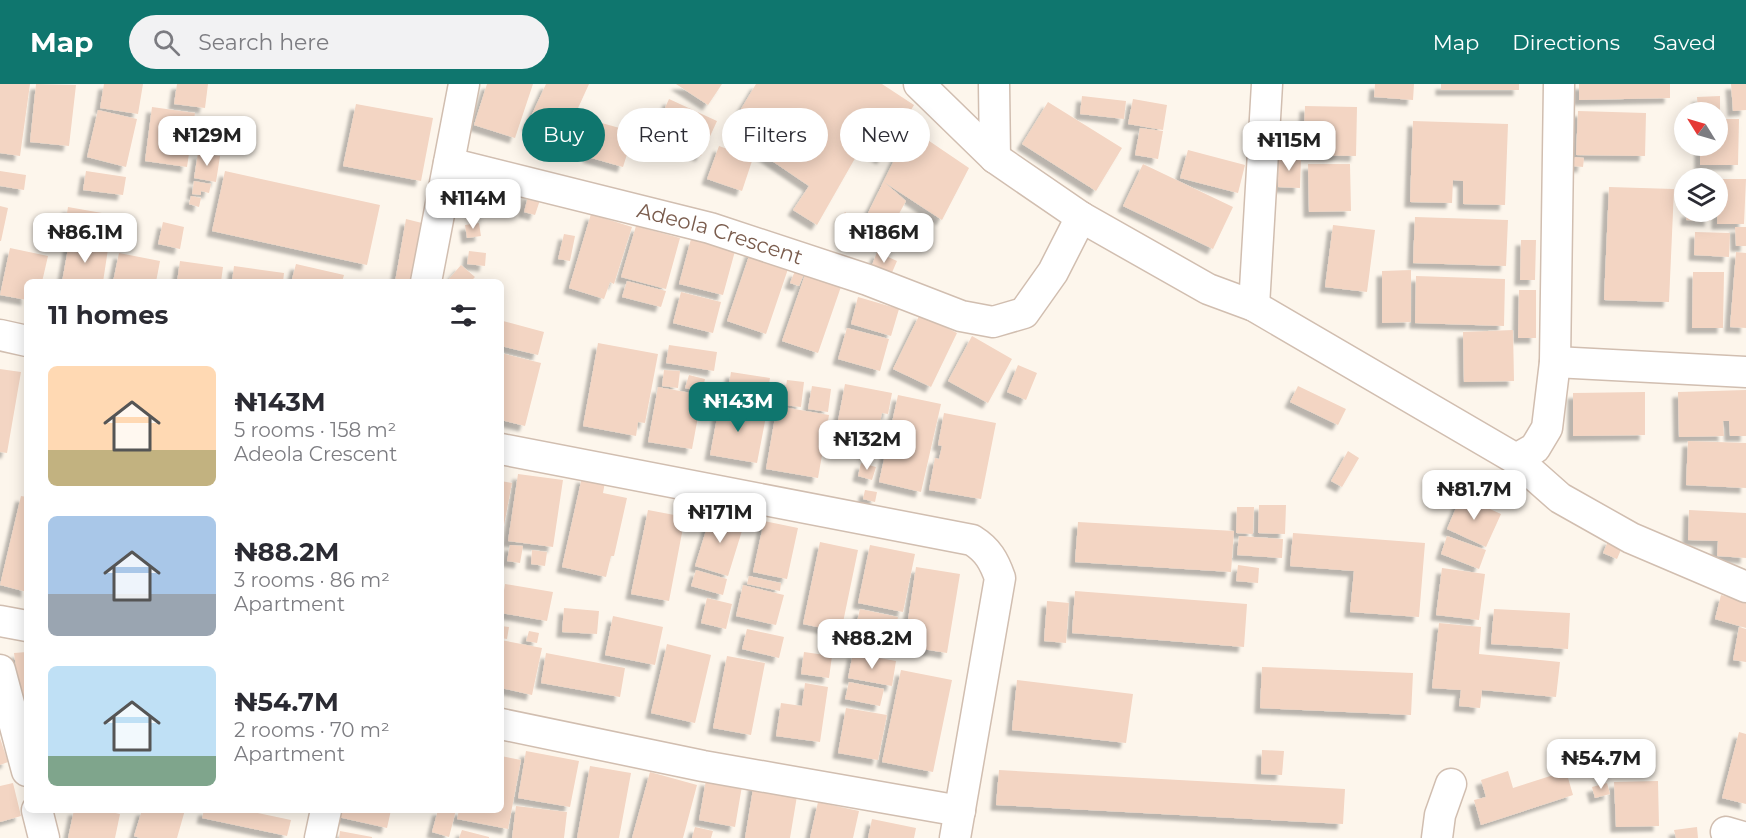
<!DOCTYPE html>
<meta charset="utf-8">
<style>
body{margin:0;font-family:Montserrat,sans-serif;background:#f2f2f3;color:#2b2b33;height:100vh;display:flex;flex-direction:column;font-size:22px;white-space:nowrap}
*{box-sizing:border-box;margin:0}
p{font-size:20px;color:#7c7c81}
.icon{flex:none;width:33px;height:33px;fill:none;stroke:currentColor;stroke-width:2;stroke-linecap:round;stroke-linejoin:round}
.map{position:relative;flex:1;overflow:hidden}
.side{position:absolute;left:24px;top:195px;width:480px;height:534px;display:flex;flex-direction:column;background:#fff;border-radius:9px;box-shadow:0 3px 15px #0003}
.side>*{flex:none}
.guide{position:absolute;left:522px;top:24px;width:570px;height:54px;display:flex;gap:12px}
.needle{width:39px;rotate:307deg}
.controls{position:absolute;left:1674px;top:18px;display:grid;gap:12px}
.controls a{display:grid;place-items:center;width:54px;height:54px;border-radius:50%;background:#fff;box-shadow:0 3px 15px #0003;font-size:30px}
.price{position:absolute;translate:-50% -51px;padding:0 14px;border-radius:12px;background:#fff;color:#222;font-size:20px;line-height:39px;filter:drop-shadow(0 2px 3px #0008)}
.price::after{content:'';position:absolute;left:50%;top:36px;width:18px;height:14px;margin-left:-9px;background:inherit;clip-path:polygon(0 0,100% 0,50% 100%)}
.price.on{background:#0f766e;color:#fff}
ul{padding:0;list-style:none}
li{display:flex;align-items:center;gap:18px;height:150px;padding:0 24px}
li span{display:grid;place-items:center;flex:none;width:168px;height:120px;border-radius:9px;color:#555}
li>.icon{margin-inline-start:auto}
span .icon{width:72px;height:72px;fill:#fffc;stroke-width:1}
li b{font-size:26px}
h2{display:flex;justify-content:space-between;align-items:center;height:72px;padding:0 24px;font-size:26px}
.tag{padding:0 21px;border-radius:27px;background:#fff;box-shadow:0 3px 15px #0003;font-size:21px;line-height:54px}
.tag.on{background:#0f766e;color:#fff}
header{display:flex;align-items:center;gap:36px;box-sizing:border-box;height:84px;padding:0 30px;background:#0f766e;color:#fff}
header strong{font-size:28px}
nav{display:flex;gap:33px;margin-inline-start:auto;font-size:21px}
.search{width:420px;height:54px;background:#f2f2f3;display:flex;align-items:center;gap:15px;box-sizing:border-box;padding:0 21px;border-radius:33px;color:#7c7c81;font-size:22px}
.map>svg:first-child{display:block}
.building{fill:#f3d5c3;filter:url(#shadow)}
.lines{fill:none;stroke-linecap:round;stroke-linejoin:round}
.minor-casing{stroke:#d1beb0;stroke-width:33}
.minor{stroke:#fff;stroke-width:30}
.labels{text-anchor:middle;stroke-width:4.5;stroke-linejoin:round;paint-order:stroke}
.street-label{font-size:21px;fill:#7a5c4d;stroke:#fffaf3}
</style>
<header>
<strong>Map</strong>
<div class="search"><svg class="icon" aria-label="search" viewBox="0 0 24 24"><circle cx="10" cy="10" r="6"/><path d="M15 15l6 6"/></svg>Search here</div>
<nav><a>Map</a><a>Directions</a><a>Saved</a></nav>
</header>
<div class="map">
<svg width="1746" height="754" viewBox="0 0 1746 754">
<defs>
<filter id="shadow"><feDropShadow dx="-5.5" dy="5.5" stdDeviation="1.5" flood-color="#0004"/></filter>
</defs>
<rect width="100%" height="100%" fill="#fdf6ec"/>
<path class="building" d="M0,0H30L20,72L0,69Z
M36,0L76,1L69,62L30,58Z
M104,0H143L138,30L100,24Z
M177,0H208L205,24L174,20Z
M487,0H533L515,54L474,41Z
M546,0H589L563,57L527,41Z
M676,0H722L708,21Z
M756,0H882L914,21L882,75L862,62L817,141L793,126L809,102L750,62L762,39L741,25Z
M1375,0H1414L1413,16L1374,13Z
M1441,0H1519V6H1441Z
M1579,0H1670V14L1579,16Z
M1731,0H1746V26L1733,27Z
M1082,12L1126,17L1124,35L1080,30Z
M1720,12V27H1698L1697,13Z
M669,15L717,37L701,72L653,51Z
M1133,15L1167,21L1163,46L1128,40Z
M1048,18L1122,64L1096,107L1022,60Z
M356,20L433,34L421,97L343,82Z
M1305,22L1357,23L1356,72L1303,71Z
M152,23L195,29L187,83L145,77Z
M98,26L137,35L126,83L87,73Z
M1578,27L1646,29L1645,72L1576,71Z
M1718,35H1739L1738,81H1700V62H1718Z
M1413,37L1508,40L1505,121L1463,120V97L1453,96L1452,119L1410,118Z
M598,38L634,48L623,83L588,73Z
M910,44L969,84L942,136L884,98L906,117L885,155L864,137Z
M1140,44L1163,47L1158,75L1135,71Z
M719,62L753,74L742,107L707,95Z
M1188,66L1245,81L1238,109L1180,94Z
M198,69L220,72L216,98L194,94Z
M1279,73L1301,74L1300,104L1278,103Z
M1575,73L1584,74L1583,83L1573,82Z
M1143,80L1233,123L1213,165L1123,122Z
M1308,80H1350L1351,127L1309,128Z
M0,87L26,91L24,106L0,102Z
M86,87L126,93L123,111L83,106Z
M225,87L380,121L367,181L212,147Z
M1688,89L1711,90V94H1688Z
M1718,95H1746L1744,140H1717Z
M194,97L211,100L209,109L201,107V111L192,110Z
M1609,103L1674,105L1669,218L1604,216Z
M529,109L541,113L535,131L524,128Z
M191,112L201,114L199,123L189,120Z
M469,113L486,116L484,128L467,126Z
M0,122L8,124L1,157H0Z
M68,123L119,132L115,155L64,147Z
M845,128L859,139L855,145L840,134Z
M1687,128H1710V137L1686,136Z
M591,130L632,143L614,200L610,198L604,215L569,204Z
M1415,133L1508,136L1506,182L1413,179Z
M406,135L422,139L412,198H395Z
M163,138L184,143L180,165L158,160Z
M479,139L481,152L467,154L465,141Z
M1333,141L1375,146L1367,208L1325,203Z
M636,142L680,154L666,205L621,193Z
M1735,143H1746V162H1736Z
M1695,148L1730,149L1729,173L1694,171Z
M564,150L575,152L570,177L558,175Z
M691,155L735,167L723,211L679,200Z
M1521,156H1536L1535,196H1520Z
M69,159L108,165L103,198H62Z
M10,164L48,172L42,198H27V216L0,211Z
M751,166L790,179L766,250L727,237Z
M469,167L486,169L485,182L467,180Z
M877,168L897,177L890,193L871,184Z
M1736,168L1746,169V244L1730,243Z
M119,169L160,177L156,198H113Z
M180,177L223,183L221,198H177Z
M296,180L344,191L342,198H305L292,195Z
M461,181L475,193L470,198H452L449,195Z
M234,182L284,189L283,198H232Z
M808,182L844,194L818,269L782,257Z
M1411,186V238L1382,239V187Z
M795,187L804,190L799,202L790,199Z
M1693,188H1724L1723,244H1692Z
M1416,192L1505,195L1504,242L1415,239Z
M627,197L666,207L661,223L622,213Z
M1519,206H1536V254H1518Z
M681,208L721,218L713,249L673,239Z
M858,213L899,225L891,252L851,240Z
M920,230L957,249L931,303L893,285Z
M503,237L544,248L538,271L501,262Z
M847,244L889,255L880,287L838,275Z
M1513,246L1514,297L1464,298L1463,248Z
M972,252L1012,275L988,319L948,297Z
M598,259L658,270L645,339L638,338L636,352L583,342Z
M669,261L717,268L714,287L666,279Z
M501,269L541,279L525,342L501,336Z
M1018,281L1037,289L1026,316L1007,308Z
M0,285L21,288L7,369L0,368Z
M664,286L680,287L678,304L662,302Z
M731,288L770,294L766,318L727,312Z
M689,291L705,295L702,308L685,304Z
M787,296L804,298L801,323L783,321Z
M845,300L892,309L888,330L882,329L873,370L833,363Z
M812,302L831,305L828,328L808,325Z
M1298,302L1346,325L1338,341L1290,318Z
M658,303L702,311L692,365L648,358Z
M1746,306V352H1730L1729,337H1723L1724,352L1679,353L1678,308Z
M1645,308V351L1573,352V309Z
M898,311L941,320L921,408L879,398Z
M720,318L767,327L757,379L710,371Z
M777,322L829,331L818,394L766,385Z
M944,329L996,339L981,415L929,406L935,374L939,375L942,362L938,361Z
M1688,357L1746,359V404L1686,401Z
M1348,367L1359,374L1342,403L1331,397Z
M861,379L876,383L872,396L858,392Z
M518,390L563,396L553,463L508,457Z
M582,393L605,398L603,409L627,414L614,472H611L606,493L562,483Z
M501,397L512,399L502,452H501Z
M865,406L877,408L875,418L863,415Z
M21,412L27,413V508L0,501Z
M1461,412L1501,430L1486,463L1447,445Z
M1259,421H1286L1285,450L1258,449Z
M1237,423H1254L1253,450L1236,449Z
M648,426L685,433L669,517L631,510Z
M1689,426L1746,429V474L1717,472L1718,457L1688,456Z
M712,427L745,437L728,492L695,482Z
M764,437L798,444L787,495L753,488Z
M1078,438L1234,447L1231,488L1075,478Z
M1293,449L1425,459L1419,533L1350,528L1354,487L1290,482Z
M1239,452L1283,455L1282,474L1237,471Z
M1447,452L1486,466L1479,485L1441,470Z
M1609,455L1623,461L1617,475L1603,469Z
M820,458L858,466L841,548L803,540Z
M510,461L523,462L520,479L507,477Z
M870,461L915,470L903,528L858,519Z
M532,466L547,468L545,482L531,480Z
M1238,481L1259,484L1258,499L1236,497Z
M916,483L960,490L947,569L904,562Z
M1442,484L1485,490L1479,536L1436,531Z
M696,486L727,495L723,511L691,502Z
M749,492L781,499L780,507L747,500Z
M505,500L553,508L547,537L501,529Z
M743,501L784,511L776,541L736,532Z
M1075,507L1247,520L1244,563L1072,549Z
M1721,511L1746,518V544L1715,535Z
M707,514L732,520L726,545L701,539Z
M1047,517L1069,519L1066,559L1044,557Z
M564,524L599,527L597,550L562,548Z
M860,525L898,533L894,550L856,542Z
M1494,525L1570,529L1568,565L1491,560Z
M613,532L663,543L655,581L605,571Z
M1439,539L1481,543L1479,570L1560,578L1556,613L1482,606L1480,624L1459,622L1461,606L1432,604Z
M501,542L509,543L507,555L501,554Z
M1739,543L1746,545V578L1733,576Z
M747,545L784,553L779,574L742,565Z
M529,547L539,549L537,559L526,557Z
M501,556L542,564L532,611L501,604Z
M667,560L711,571L695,639L651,629Z
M27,568V628H22L14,569Z
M804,568L832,572L829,594L801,590Z
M546,569L625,584L620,613L541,599Z
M853,569L896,577L892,602L848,594Z
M727,572L765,579L751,651L713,644Z
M1262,583L1413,589L1411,631L1260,624Z
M901,586L952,596L933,688L882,678Z
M1017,596L1133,610L1126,659L1012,646Z
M849,598L884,605L880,622L845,615Z
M805,599L828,603L820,658L776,652L781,619L802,622Z
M846,624L887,631L878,676L838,669Z
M1739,648L1746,650V720L1722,714Z
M0,654L8,678L0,681Z
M1262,666L1284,667L1282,691L1261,690Z
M526,667L579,677L570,723L518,714Z
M501,672L521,676L508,745L457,735L459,726H501Z
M590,682L631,689L619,754H577Z
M999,686L1345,705L1343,740L996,721Z
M1508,687L1513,704L1566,687L1573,711L1481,741L1474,716L1486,713L1481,696Z
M650,688L697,701L683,754H632Z
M706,696L742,702L735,743L699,736Z
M1658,697L1659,742L1616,743L1614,698Z
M13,699L21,732L0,738V702Z
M754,699L798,706L790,754H745Z
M1607,699L1610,710L1595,714L1592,703Z
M818,718L859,727L853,754H810Z
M516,722L567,728L564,754H512Z
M74,726H102L120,730L115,754H68Z
M142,726H185L177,754H140L134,752Z
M204,726H244L291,736L287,752L202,734Z
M340,726H391L387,744L338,733Z
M438,726H456L449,753L432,748Z
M872,735L916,744L914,754H868Z
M695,743L713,747L711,754H692Z
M1697,743L1698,754H1676L1674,746Z
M462,746L489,753V754H459Z
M340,747L372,753V754H339Z"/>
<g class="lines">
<g class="minor-casing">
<g id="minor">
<path d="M919,0L995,74L1081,133L1208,205L1254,222L1516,375L1535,364L1547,344L1555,278L1559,0"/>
<path d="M994,0L995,74"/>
<path id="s1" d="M449,79L710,144L868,196L961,232L993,238L1024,229L1053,188L1081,133"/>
<path d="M426,198L464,0"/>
<path d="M1254,222L1267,0"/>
<path d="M0,251L27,257"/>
<path d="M1555,278L1746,288"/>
<path d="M501,365L972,456C988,466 994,477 1000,494L955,754"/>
<path d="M1516,375L1560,414L1631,454L1746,503"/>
<path d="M0,537L27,542"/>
<path d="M0,586L27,687"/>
<path d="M501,640L703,682L960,727"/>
<path d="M37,726L44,754"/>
<path d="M1726,748L1746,754"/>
<path d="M320,754L326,726"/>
<path d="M1437,754L1440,731L1451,700"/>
</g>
</g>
<use href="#minor" class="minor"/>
</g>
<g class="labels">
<g class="street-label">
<text dy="7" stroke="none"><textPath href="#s1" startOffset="280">Adeola Crescent</textPath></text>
</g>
</g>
</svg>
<div class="controls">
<a><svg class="needle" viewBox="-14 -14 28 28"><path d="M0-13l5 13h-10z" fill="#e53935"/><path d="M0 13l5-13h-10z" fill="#7c7c81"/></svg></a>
<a><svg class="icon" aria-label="layers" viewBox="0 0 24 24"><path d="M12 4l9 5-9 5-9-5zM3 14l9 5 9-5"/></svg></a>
</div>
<b class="price" style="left:207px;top:83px">₦129M</b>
<b class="price" style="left:1289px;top:88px">₦115M</b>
<b class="price" style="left:473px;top:146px">₦114M</b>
<b class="price" style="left:85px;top:180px">₦86.1M</b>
<b class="price" style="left:884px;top:180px">₦186M</b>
<b class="price on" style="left:738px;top:349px">₦143M</b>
<b class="price" style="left:867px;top:387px">₦132M</b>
<b class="price" style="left:1474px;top:437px">₦81.7M</b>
<b class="price" style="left:720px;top:460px">₦171M</b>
<b class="price" style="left:872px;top:586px">₦88.2M</b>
<b class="price" style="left:1601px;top:706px">₦54.7M</b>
<div class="guide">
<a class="tag on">Buy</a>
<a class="tag">Rent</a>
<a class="tag">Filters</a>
<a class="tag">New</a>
</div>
<section class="side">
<h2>11 homes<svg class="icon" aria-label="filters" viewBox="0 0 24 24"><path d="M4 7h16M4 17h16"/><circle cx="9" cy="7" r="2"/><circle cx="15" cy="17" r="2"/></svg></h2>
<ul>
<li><span style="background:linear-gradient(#ffd9b3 70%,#c2b280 0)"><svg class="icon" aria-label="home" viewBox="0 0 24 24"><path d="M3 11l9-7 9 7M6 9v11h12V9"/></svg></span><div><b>₦143M</b><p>5 rooms · 158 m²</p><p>Adeola Crescent</p></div></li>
<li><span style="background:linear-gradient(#a9c7e8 65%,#9aa5b1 0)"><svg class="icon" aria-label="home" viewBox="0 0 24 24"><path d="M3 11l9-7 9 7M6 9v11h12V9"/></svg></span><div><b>₦88.2M</b><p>3 rooms · 86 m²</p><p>Apartment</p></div></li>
<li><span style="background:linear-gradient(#bfe0f5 75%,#7fa58c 0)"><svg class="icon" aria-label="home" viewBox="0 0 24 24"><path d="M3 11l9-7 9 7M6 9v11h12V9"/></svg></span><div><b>₦54.7M</b><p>2 rooms · 70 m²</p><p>Apartment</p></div></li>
</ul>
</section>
</div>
